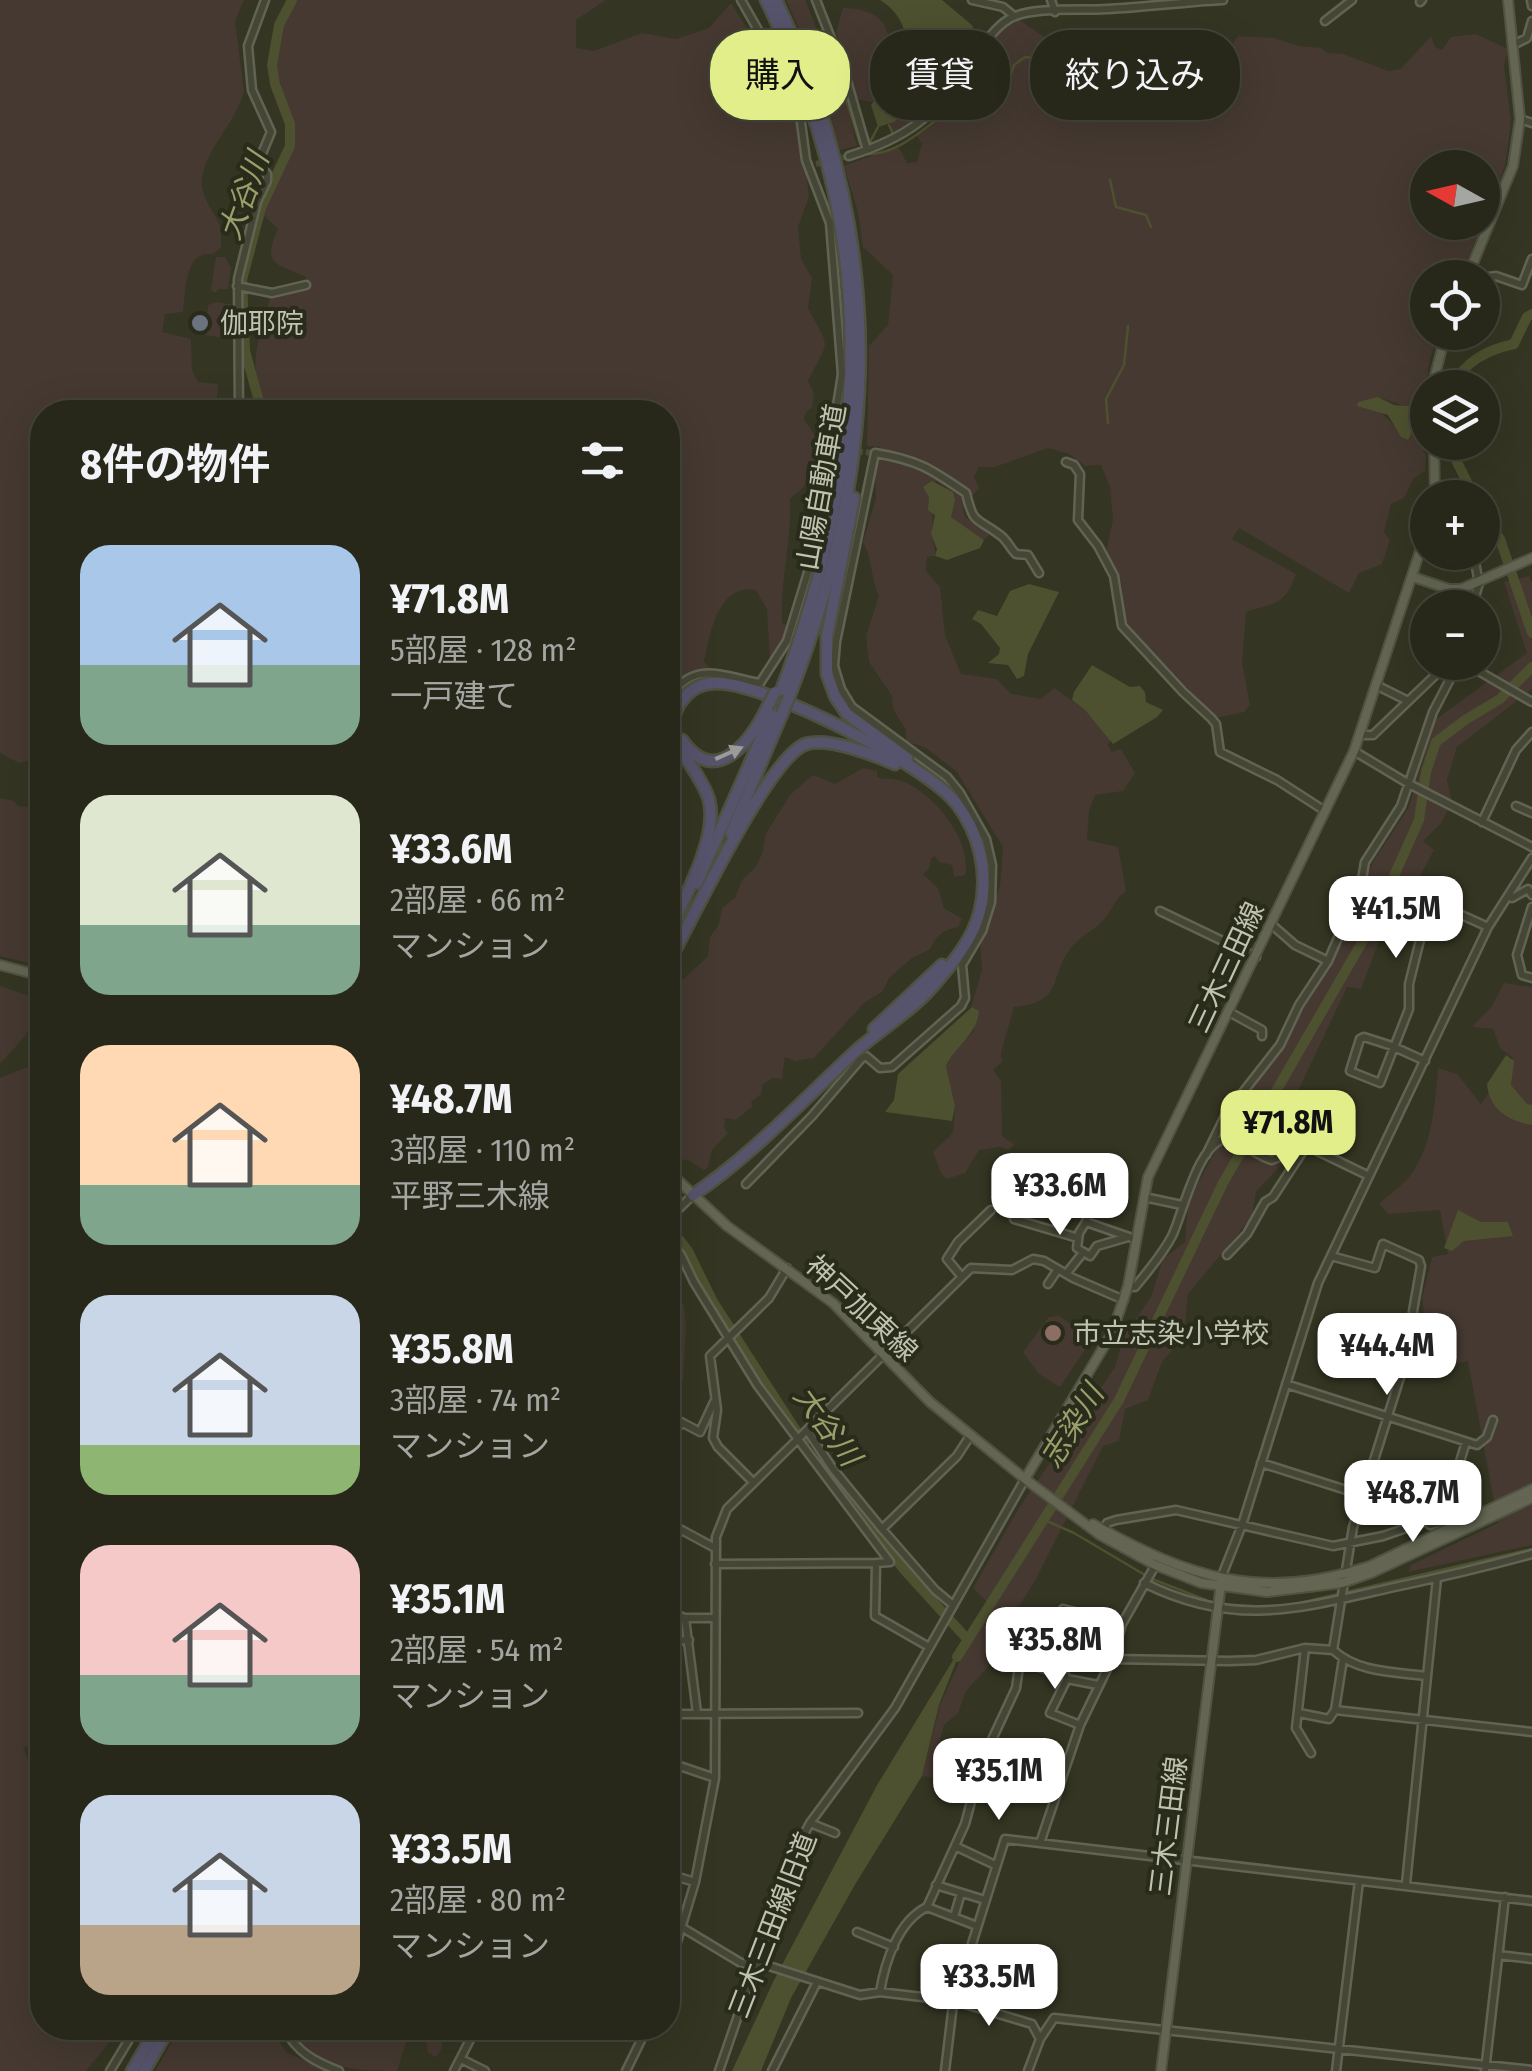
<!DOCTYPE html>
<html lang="ja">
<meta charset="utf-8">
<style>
body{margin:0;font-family:"Fira Sans Condensed","Noto Sans JP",sans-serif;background:#333427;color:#f1f3f6;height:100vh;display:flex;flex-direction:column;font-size:38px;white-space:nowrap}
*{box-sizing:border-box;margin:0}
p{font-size:32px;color:#a4a6a2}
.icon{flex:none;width:55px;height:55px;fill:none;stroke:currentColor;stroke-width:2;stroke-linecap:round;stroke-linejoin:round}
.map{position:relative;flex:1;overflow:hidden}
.drawer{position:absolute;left:30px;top:400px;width:650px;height:1640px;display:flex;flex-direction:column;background:#27281a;border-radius:40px;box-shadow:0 10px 40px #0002,0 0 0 2px #434439}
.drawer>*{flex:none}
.top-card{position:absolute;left:710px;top:30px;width:670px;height:90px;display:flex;gap:20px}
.needle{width:65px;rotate:278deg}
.controls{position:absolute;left:1410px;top:150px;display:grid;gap:20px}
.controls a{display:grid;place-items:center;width:90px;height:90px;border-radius:50%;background:#27281a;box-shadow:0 10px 40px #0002,0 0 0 2px #434439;font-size:50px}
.price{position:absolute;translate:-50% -85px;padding:0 22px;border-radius:20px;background:#fff;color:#222;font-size:32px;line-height:65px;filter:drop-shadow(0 2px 5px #0008)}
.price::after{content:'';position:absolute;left:50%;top:60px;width:30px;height:22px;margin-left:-15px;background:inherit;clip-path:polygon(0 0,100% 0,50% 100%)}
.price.active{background:#e1ee89;color:#111}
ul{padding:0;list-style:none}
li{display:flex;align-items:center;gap:30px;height:250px;padding:0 50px}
li span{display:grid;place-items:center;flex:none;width:280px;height:200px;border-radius:30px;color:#555}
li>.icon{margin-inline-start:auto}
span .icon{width:120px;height:120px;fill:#fffc;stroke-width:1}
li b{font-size:42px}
h2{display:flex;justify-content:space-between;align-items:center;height:120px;padding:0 50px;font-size:42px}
.pill{padding:0 35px;border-radius:40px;background:#27281a;box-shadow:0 10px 40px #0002,0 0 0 2px #434439;font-size:35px;line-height:90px}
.pill.active{background:#e1ee89;color:#111}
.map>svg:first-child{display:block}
.green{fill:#453931;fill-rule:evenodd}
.water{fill:#4d512f}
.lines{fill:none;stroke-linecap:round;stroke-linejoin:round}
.stream{stroke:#4d512f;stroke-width:2.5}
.river{stroke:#4d512f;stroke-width:10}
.minor-tunnel{stroke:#494a37;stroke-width:6;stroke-dasharray:6 3;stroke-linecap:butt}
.minor-casing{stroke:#626453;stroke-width:11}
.major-casing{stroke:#505342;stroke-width:12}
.highway-casing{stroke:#4f5140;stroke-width:15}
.minor{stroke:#454635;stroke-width:6}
.major{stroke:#646653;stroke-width:8}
.highway{stroke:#56536c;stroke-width:10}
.highway-bridge-casing{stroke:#4f5140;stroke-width:15;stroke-linecap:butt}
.highway-bridge{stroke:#56536c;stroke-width:10}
.oneway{fill:#9b9c98}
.worship-dot{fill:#6b7280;stroke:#292b1b;stroke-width:4}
.education-dot{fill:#8d6e63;stroke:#292b1b;stroke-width:4}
.labels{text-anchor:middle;stroke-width:8;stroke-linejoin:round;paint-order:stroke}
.poi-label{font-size:28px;fill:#c0c3b0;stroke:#292b1b;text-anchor:start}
.street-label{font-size:28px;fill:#c0c3b0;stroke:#292b1b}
.water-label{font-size:30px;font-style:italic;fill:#9b9f6b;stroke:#292b1b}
</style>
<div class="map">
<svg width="1532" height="2071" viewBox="0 0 1532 2071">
<rect width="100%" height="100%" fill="#343522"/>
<path class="green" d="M0,0H244L235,21L244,91C237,122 205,149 202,179C200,196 213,210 219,224C222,231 221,240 221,248L213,254C184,251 186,290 183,312L165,314L162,332L191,339L192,371L198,382L218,384L217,399L210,412H42L41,772L32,760L19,763L0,753Z
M295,0H606L576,20V48L594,51L642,33L676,39L709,28L731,3L799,111L809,197L798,227L801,259L812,278L808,308C831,352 830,336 808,381L814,393L812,408L806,412L804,419C808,426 815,434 818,442C827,465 806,487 790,499C792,541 780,581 782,623L789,626L770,664L767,609L756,590C718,583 710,635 704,662L713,671L699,672L668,696V412H268C245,367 258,344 270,298L307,285L306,277C275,263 262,265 278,229L262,214L292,147V123L275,65L279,34Z
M786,0H805L845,98L857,146L840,150L812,57Z
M843,8C857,8 878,12 885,26C895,47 888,85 874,102L854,99L836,32Z
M1018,19L1056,45L1082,58L1097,76C1137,67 1179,68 1214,50L1225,54L1238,36L1274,38L1298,46L1321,48L1328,53L1343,54L1389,71L1401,69L1431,36L1435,47L1442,50L1451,37L1476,34L1508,49L1504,65L1511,122L1505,166L1461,277L1428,278V332L1440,333C1436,343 1431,354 1429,364C1425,385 1430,434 1422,447L1426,456L1425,471L1413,479L1404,498L1391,504L1384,532L1390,540L1382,564L1359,573L1349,593L1239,528L1232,539L1296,574C1284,607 1275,602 1246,612L1242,663L1250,705L1244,712L1216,718L1126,623L1121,582L1106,553L1113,519L1110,487L1101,465L1085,466L1069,454L1048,448L995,467H979L974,477L979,488L963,508L965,517L990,534L984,540L951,517L953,492L936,481L929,497C933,511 933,517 932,531C931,540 936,547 935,556L927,557L926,571L940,587L945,635L961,674L997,679L1011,694L1041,699L1054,688L1085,710L1111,739L1108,745L1112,752L1121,749L1135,773L1123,791L1095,795L1089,811L1087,840L1118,847L1126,891C1115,899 1115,905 1107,916C1098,929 1080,935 1071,948C1048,978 1065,1002 1014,1007L1001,1053L1002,1062L993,1070L1001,1081L1002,1136L1015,1145L1008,1150L1000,1147L979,1150L965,1173L947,1179L941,1173L933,1152L953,1133L955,1106L946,1066L956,1049L974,1031L971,1007L982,970L980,940L1000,886L1003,847L957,772L926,748L906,741V730L893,709L892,696L869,662L866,636L879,596C870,577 873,560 863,542L876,498L875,470L880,447L867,446L869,346L888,325L893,275L863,247L858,212L844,166L898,146L907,163L917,162L922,144L917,136L946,116L945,108L998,33ZM1428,168H1482V222H1428ZM1378,397L1410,408L1401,433L1381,412Z
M945,60L967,64C947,93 928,124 893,133L890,124C903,116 907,104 924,105L919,95L921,78L928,81L933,70Z
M216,257H225L231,268L228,289H219L215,293L211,290Z
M216,302L235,305L236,340L205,335L208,305Z
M1529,576L1532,583V689L1457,747L1447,780L1452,802L1441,823L1423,841L1434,850L1413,889L1397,893L1361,989L1347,987L1283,1123L1298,1147L1256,1192L1252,1217L1188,1294L1184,1337L1162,1362L1148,1400L1125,1409L1119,1441L1103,1446L1035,1581L1012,1617L1019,1628L991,1648L989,1666L966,1691L958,1713L944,1725L934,1760L935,1778L922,1776L940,1705L962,1656L993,1608L973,1588L1019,1508L1115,1367L1124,1336L1151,1297L1163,1259L1185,1242L1188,1200L1246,1098L1286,1043L1307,996L1333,959L1373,862L1409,807L1435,720L1527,653L1504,582Z
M863,768L877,771V777C882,779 887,778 893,779C928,784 974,840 965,875L954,877L952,865L939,862L935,856L931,859L929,869L923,874L938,888L944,908L962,919L958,927C944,929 936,936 930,949L912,958L889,978L882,992L865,1002L814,1058L795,1061L785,1057L782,1079L773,1078L763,1084L761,1094L751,1102L753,1106L736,1120L725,1118L724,1128L728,1133L712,1150L708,1167L704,1170L690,1161L668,1156V994L708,956L710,937L719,924L722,908L735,898L742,880L755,868L763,852L765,835L790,795L813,775L835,784Z
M0,798L14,801L18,806L39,808V832L42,833V966L0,956Z
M1504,983L1532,987V1545L1408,1572L1411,1565L1498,1523L1468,1361L1431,1371L1422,1298L1432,1257L1448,1254L1440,1210L1389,1214L1379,1204C1390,1194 1406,1183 1414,1170C1433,1141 1435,1102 1438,1068L1457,1074L1481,1104L1513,1058L1500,1048L1493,1029L1472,1027L1492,1006Z
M0,986L29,996C42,1027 17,1044 0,1064Z
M42,1061V1634H33L31,1651L36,1658L42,1659V1743L23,1747L35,1778L42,1777V2028H121L86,2071H0V1078Z
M668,1292L684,1305L686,1327L683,1380H679L668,1362Z
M1059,1316L1093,1338L1060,1387L1039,1374L1023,1352L1049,1317Z
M180,2028H270L287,2053L331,2071H155Z
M289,2028H411L397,2071C360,2071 304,2069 289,2028Z
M425,2028H445L441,2050L436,2057L428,2053Z"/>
<path class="water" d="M880,0H942L973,26L972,32C965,41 931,54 919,54C901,39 909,18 880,0Z
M890,65L906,78L926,106H911L894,122L878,127L871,105L882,91Z
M1378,397L1394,405L1417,407L1420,415L1408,440L1401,437L1388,415L1357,406L1358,402Z
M932,481L953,492L955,500L951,517L984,540L980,548L947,560L935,556L937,549L931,534L935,515L928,510L929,497L923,487Z
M1029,584L1059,592L1028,654L1024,676L1017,679L1008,665L988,663L999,654L1000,648L981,624L972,619L978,610L997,616L1010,591Z
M1092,665L1130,687L1140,686L1145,692L1146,702L1163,710L1157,717L1113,744L1085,710L1072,700L1074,692Z
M972,1007L979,1011C977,1035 956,1045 946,1066L955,1106L952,1121L885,1112L894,1100L898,1074Z
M1506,1055L1514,1061L1511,1085L1527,1104L1532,1105V1125C1507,1121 1489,1108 1487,1084Z
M1458,1210L1481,1222H1508L1513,1236L1464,1241L1452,1251L1444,1248Z
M964,1642L939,1705L922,1776L856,1883L791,1998L761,2071H732L774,1980L876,1787Z"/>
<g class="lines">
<path class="stream" d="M825,33L860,144
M921,67L923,54
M918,94L921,69
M889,125L893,134L899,132
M870,142L878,127
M870,154C905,153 930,119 960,106C975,100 991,98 1006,91L1014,65L1025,57C1037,58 1060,62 1067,74C1070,81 1067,93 1068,101L1087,121
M1110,180L1116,207L1146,215L1151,227
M1108,423L1106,399L1124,365L1128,326
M1042,1519L1074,1533L1145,1575
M1152,1579L1206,1600
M1295,1604L1532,1549
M1229,1605L1272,1607"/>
<path class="river" d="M1452,388C1464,361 1487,350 1514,344L1527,317L1532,314
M262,412L245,351L242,280L261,208L290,146V124L275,84L272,65L279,25L292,0
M1447,442L1475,498
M1482,513L1500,539L1532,633
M668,1225L688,1251L713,1302L804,1443
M838,1489L907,1573L968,1640
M957,1657L1119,1400L1223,1183L1372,925L1419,820L1426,772L1436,742L1465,720L1500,699L1532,667"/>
<path class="minor-tunnel" d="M816,164L849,156
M830,449L875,453"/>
<g class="minor-casing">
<path id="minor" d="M816,0L845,74L867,150
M972,0L1003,7L1014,16
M1051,0L1055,12
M1531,0L1532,6
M1420,2L1422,0
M1325,21L1352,0
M1513,45L1527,38L1532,21
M1520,119L1532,123
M849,156C909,137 933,117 969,66C981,50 991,30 1009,19C1031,6 1080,11 1107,9C1146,7 1184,2 1223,0
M1482,278L1496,276L1522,285L1532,259
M237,286L272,293L306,285
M1441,344L1451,343L1457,332
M239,412L238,279L257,202L267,181V174L258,163L271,132L252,90L248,46L265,0
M1066,462L1074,465L1080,474L1078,520L1098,546L1114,576L1122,626L1183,692L1211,718L1216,724L1220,752L1277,780L1325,811
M1437,485L1447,486L1453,498
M1472,608L1479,583L1473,552
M1421,644L1418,651L1428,658
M1432,662L1437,674
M1463,662L1532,702
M1376,685L1408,701
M668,700C693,658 724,677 760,683L787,641L824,520L829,499V457L842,374L830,223L806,160L798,100L741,0
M1360,735H1373L1449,662
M1354,751L1409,784L1532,847
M1516,806L1532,813
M1482,822L1516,750L1532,732
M1420,896L1488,927
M1509,896L1512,898L1528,889L1532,895
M1532,907L1517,955L1522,975L1532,978
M1160,911L1256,957
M1271,924L1295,945L1328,961
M1229,1012L1262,1030V1036
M1425,1061L1392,1046L1364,1037L1360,1039L1350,1071L1380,1083L1409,1009V984L1429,904L1434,900
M1206,1155L1226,1114L1280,1045L1299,1005L1328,961L1361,885L1365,862L1401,806L1433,712L1459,662
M746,1184L812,1116L861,1059L866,1056L880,1068L892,1067L961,1006L965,998L962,965L982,931L991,902L992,865L986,839L960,793L947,777L852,707L841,689L834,666L836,642L875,453C918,460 931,469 966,493C974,526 975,516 1000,535C1007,540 1010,548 1016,554L1028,555L1039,573
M1089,1189L1095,1173
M1144,1197L1182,1205
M668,1219L693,1195
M1014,1219L1078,1238
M1086,1222L1092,1201
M1128,1237L1097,1246L1090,1256L1077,1248L1079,1233L1086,1222L1135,1239
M668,1239L681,1255L694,1282L758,1386L890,1562L876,1563
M1227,1255L1247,1234L1265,1202L1273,1197L1303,1151
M1331,1256L1375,1268L1383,1244L1419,1260L1421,1266L1413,1311V1336L1353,1527L1333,1650
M1066,1274L1082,1254
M962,1277L947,1259L958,1242L991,1210
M1048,1284L1058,1269
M1128,1286L1135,1287C1148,1271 1162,1255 1172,1236C1182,1217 1199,1135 1230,1139C1244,1141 1257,1157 1272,1160L1307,1146L1369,1176
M1286,1384L1477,1445L1487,1437L1493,1420
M807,1430L833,1469L882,1529L957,1456L970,1436
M668,1443L681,1422L700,1432L714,1402
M1261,1463L1362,1495
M753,1482L718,1447L713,1438L717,1410L710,1356L769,1298L787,1268
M668,1504L675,1516L676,1527
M1425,1519L1430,1525L1444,1522L1450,1528
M676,1527L715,1548
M882,1529L935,1590L953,1605
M1103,1530L1107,1523L1116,1520L1176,1510L1333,1546L1383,1536L1459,1510L1454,1481L1466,1442
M668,1534L676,1527
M715,1564L876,1563L875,1616L929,1647
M1221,1578L1242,1525L1318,1283L1488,927L1532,858
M1144,1583C1235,1628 1298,1609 1390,1588C1438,1578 1485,1567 1532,1554
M668,1612L685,1618H715
M668,1625L685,1618L697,1713
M668,1641L689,1640
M1305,1648L1296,1728L1311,1753
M1112,1659L1229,1661L1256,1660L1305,1648L1333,1650C1358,1673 1395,1672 1427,1676
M1343,1659L1335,1710L1532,1732
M1022,1662L1065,1675L1067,1679L1098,1685
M1067,1679L1050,1713L1080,1725
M1299,1713L1329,1719L1335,1710
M668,1714L858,1713
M668,1762L715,1778
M810,1823L835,1833
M1040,1843L1080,1725L1112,1659L1122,1624L1156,1564
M995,1865L955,1846L965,1824L982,1761L1016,1688L1019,1667L1063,1609L1122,1624
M668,1874L695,1882
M1406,1884L1437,1578
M936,1885L985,1900
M927,1907L955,1846
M954,1917L961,1893
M668,1919L741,1963L769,1966L860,1995L880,1992L955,2001L1032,2024L1040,2039
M857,1932L894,1947
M1498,1955L1532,1959
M668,1972L695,1882L715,1778L716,1537L727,1509L971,1268L1012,1270L1033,1259L1044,1261L1073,1278L1124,1300
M880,1992C885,1962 898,1921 927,1907L977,1926
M284,2028C297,2052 313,2061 339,2071
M461,2059L485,2071
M110,2071L136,2028
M454,2071L476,2028
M626,2071L647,2028
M719,2071L794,1853L810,1823L895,1708L1025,1479
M772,2071L817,1982
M945,2071L953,2004L1005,1839L1532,1901
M1028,2071L1040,2039L1054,2018L1532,2070
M1336,2071L1359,1881
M1485,2071L1505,1897"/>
</g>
<g class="major-casing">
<path id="major" d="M1467,278L1513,166L1520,119L1508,0
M1432,388L1446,332
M1434,442L1435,498
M1413,577L1449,589H1461L1532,558
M0,965L42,976
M668,1171L727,1226L833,1303L930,1402L1025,1479L1100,1535L1155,1565L1201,1583L1267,1592L1342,1583L1371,1573L1532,1498
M1025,1479L1112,1333L1128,1286L1148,1177L1354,751L1428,527
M1093,1524C1189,1578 1262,1602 1370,1566L1532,1489
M1161,2071L1221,1583"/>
</g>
<g class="highway-casing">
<path id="highway" d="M766,0C882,234 871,454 780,694
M776,0C888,236 883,457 789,697
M854,498L827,636V674L835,696L847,714L907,758
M682,740C715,789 751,741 767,708
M731,833L782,714
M697,883L773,711
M668,935C683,899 719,838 709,800C700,767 653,733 684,698C692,688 704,683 717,683C767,683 927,765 957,804C980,834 989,874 980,911C973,940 952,964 932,987C911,1011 881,1029 857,1050C805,1098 751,1156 693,1195
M668,963C691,922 769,756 806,744C828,737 875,755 895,764
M874,1029L942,965
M132,2071L157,2028
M144,2071L169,2028"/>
</g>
<use href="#minor" class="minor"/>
<use href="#major" class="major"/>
<use href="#highway" class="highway"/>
<g class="highway-bridge-casing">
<path id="highway-bridge" d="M767,708L775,692
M782,714L789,697"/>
</g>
<use href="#highway-bridge" class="highway-bridge"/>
</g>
<defs><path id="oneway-solid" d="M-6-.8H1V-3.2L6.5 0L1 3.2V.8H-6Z" transform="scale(2.5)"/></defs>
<use class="oneway" href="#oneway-solid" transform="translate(729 753) rotate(-24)"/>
<circle class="worship-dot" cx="200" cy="323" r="10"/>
<circle class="education-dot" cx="1053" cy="1333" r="10"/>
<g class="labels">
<g class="poi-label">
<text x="220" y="333">伽耶院</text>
<text x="1073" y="1343">市立志染小学校</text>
</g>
<g class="street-label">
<text transform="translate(821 487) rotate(-80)" y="10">山陽自動車道</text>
<text transform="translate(1226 967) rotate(-65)" y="10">三木三田線</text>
<text transform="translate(862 1308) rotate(43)" y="10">神戸加東線</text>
<text transform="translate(1168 1826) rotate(-83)" y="10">三木三田線</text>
<text transform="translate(772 1925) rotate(-69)" y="10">三木三田線旧道</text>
</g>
<g class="water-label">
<text transform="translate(244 196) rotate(-70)" y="10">大谷川</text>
<text transform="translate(827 1426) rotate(54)" y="10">大谷川</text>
<text transform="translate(1072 1426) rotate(-58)" y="10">志染川</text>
</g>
</g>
</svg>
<div class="controls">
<a><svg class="needle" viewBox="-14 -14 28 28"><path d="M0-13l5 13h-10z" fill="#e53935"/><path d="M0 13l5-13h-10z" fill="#a4a6a2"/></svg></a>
<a><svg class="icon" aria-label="locate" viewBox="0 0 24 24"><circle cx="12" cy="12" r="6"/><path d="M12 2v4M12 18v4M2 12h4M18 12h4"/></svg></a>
<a><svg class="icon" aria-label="layers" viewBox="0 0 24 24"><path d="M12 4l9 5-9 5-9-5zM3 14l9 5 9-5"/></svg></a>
<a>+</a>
<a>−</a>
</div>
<b class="price" style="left:1396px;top:961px">¥41.5M</b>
<b class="price active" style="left:1288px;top:1175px">¥71.8M</b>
<b class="price" style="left:1060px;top:1238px">¥33.6M</b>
<b class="price" style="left:1387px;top:1398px">¥44.4M</b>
<b class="price" style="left:1413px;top:1545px">¥48.7M</b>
<b class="price" style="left:1055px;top:1692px">¥35.8M</b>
<b class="price" style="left:999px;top:1823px">¥35.1M</b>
<b class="price" style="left:989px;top:2029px">¥33.5M</b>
<div class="top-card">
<a class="pill active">購入</a>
<a class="pill">賃貸</a>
<a class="pill">絞り込み</a>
</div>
<section class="drawer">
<h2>8件の物件<svg class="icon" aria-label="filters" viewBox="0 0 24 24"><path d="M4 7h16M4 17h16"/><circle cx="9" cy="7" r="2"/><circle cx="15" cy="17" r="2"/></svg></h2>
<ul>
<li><span style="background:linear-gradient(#a9c7e8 60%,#7fa58c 0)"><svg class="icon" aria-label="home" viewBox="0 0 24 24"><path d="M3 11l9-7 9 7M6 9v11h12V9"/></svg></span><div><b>¥71.8M</b><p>5部屋 · 128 m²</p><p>一戸建て</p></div></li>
<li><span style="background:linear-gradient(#dfe7d0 65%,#7fa58c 0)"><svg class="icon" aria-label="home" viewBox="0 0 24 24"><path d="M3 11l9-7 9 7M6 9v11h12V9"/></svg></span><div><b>¥33.6M</b><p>2部屋 · 66 m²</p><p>マンション</p></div></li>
<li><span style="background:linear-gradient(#ffd9b3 70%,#7fa58c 0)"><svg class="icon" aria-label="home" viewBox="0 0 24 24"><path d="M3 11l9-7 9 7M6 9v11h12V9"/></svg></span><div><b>¥48.7M</b><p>3部屋 · 110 m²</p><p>平野三木線</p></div></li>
<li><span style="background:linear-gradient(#c9d6e8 75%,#8fb573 0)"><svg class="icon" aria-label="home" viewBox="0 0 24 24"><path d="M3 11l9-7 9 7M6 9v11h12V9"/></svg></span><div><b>¥35.8M</b><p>3部屋 · 74 m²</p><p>マンション</p></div></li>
<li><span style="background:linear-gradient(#f6c9c9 65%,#7fa58c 0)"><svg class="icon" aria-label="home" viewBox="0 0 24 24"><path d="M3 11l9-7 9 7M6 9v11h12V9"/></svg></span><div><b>¥35.1M</b><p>2部屋 · 54 m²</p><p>マンション</p></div></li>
<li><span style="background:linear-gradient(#c9d6e8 65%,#b9a48a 0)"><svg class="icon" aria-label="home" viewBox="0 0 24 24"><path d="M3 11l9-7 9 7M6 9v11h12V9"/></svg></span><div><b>¥33.5M</b><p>2部屋 · 80 m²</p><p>マンション</p></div></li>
</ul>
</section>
</div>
